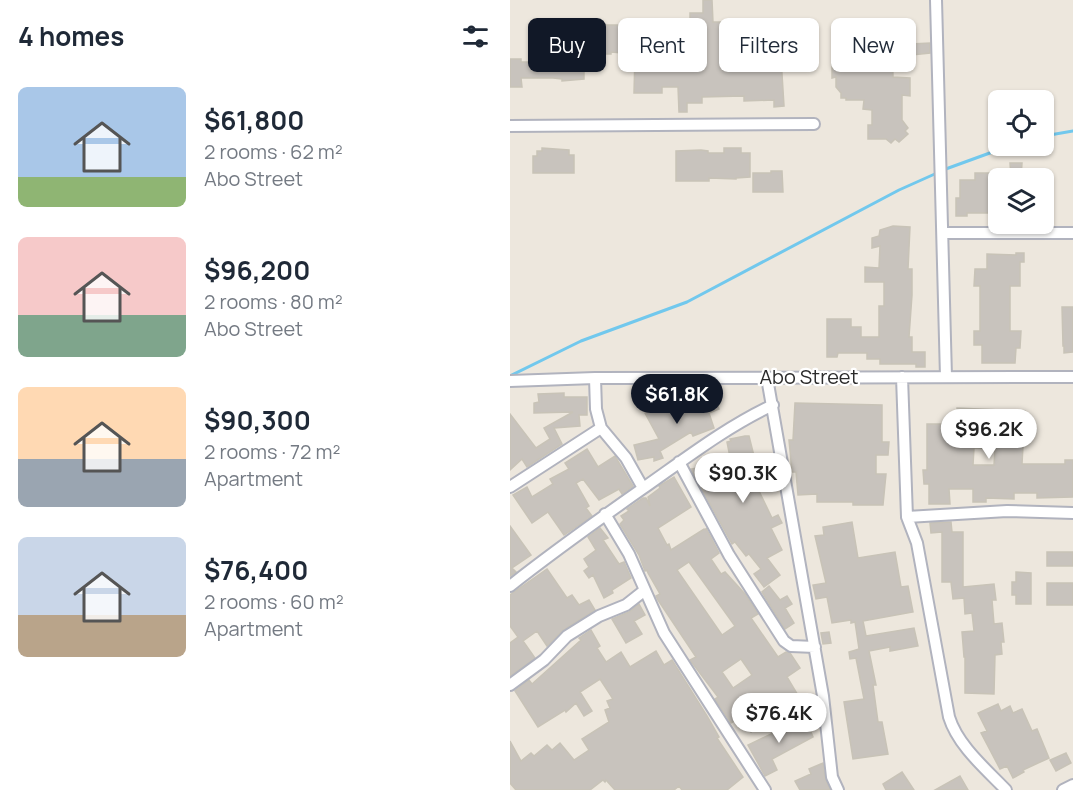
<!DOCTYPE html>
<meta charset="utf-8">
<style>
body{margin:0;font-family:Manrope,sans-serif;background:#f6f6f7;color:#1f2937;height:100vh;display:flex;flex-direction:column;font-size:22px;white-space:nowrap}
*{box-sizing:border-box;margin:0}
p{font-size:20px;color:#747a83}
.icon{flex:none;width:33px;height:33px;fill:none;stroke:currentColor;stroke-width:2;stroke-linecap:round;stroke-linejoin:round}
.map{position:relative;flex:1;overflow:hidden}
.drawer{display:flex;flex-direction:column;background:#fff;width:510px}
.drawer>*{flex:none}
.hud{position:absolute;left:18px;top:18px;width:454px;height:54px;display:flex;gap:12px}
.fabs{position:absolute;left:478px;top:90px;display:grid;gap:12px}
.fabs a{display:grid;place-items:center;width:66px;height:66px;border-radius:9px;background:#fff;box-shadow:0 2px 4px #0004;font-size:30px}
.price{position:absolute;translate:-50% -51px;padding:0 14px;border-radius:21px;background:#fff;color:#222;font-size:20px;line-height:39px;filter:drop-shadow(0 2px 3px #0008)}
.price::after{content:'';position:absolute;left:50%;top:36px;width:18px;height:14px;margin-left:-9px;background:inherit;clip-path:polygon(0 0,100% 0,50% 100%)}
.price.active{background:#111827;color:#fff}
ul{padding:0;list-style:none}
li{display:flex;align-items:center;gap:18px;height:150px;padding:0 18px}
li span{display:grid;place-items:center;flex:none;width:168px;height:120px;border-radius:9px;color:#555}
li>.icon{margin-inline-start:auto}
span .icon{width:72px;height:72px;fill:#fffc;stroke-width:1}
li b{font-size:26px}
h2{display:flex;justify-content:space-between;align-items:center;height:72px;padding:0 18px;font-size:26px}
.chip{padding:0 21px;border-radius:9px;background:#fff;box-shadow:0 2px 4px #0004;font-size:21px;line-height:54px}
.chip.active{background:#111827;color:#fff}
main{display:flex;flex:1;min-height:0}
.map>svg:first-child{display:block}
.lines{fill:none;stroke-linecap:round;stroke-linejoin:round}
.stream{stroke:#71c8ed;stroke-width:3}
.building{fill:#c8c3bd;stroke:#c8c3b7;stroke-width:1.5;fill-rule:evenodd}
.street-casing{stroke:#b1b3be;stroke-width:14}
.street{stroke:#fff;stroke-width:10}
.labels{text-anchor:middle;stroke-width:4.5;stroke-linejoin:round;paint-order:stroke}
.street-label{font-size:20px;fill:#2b2b2b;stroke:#fff}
</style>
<main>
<section class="drawer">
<h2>4 homes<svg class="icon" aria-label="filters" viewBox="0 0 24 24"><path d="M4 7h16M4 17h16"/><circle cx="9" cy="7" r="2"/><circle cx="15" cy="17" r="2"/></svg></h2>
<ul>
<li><span style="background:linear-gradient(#a9c7e8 75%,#8fb573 0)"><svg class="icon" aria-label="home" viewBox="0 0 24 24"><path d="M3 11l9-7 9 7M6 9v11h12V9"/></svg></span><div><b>$61,800</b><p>2 rooms · 62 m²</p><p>Abo Street</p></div></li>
<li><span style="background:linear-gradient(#f6c9c9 65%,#7fa58c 0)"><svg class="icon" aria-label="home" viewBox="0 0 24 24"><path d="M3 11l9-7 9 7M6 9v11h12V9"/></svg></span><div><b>$96,200</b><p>2 rooms · 80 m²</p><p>Abo Street</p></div></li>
<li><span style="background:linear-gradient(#ffd9b3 60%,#9aa5b1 0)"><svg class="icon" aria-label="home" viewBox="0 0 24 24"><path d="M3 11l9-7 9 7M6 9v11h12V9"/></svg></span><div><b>$90,300</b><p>2 rooms · 72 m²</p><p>Apartment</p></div></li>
<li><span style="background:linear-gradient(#c9d6e8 65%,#b9a48a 0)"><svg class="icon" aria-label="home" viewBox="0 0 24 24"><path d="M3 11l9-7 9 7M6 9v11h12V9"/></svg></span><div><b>$76,400</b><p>2 rooms · 60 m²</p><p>Apartment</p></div></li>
</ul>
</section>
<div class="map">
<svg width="563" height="790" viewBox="0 0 563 790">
<rect width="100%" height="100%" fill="#ede7dd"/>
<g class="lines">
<path class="stream" d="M534,136L563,131
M433,170L499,146
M0,376L71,341L177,302L389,190L427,173"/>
</g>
<path class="building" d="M193,0H202L203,22H223V25H236L238,60L271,58L274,106L264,107V100L234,101V96L192,97V103H177V112H169L168,87H152V93H124L125,54L101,52V54H82V28H93V25H112V28H115V37L136,36L135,34L151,36L152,62L167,61V20H180V13H193Z
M382,39L383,77L400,78V96L392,95V120L398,128L395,131L398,134L389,142L385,139L381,143L376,139H358V125H362V110L353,109L354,100H336V98H331V93L326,87V77L322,78V60L356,59V40Z
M420,43V53L402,55L401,44Z
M0,59H11V62H44V59H74V79L52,81V79L43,78H11L12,87H0Z
M32,148L59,150V155H64V173H23V156H27V151H32Z
M214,148H231V153H240V177L226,178V179L199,178V181H166V151L191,150L198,151V153H214Z
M500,163H512L511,178H501Z
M261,171H272L273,192H243V173H261Z
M465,173H489V209H483V213H457V216H446V198H450V180H465Z
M383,226L400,227L398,269H402V295L399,337H402V352H415V367H406V364H370V359H357V353H328L327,357H317V319H341V327H351V337H369V306H374V282H355V267L369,268L370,246L362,248V238L369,236L370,230Z
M506,253H514V262H510V286H500V331H511L510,348H506L505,363H472V345H464V331H470V286H464L465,269H477V254L506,255Z
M552,307H563V352L554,353V346H553Z
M54,393V397H77V415H69L70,426L44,428L52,444L17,467L12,459L0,470V414L26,448L40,439L34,428L63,412L24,413V403L29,402L28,394Z
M204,394L209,409L199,413L204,428L183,436L181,432L150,451L153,458L144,461V457L128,460L124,445L149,439L135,413L155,403L160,411Z
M285,403L372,405V442H379L378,455H366V474H376L373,505H343V502H307V494L288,495L286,472H282L279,440H283Z
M447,408L515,411L512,464H555V460H563V497L527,498V493H504V499L476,498V502H463V489H439L440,504H419V484H414L413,470H417V424H447ZM464,448H485L484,465H463Z
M235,436H239L246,464L252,460L264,484L249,491L262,518L268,515L272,523L261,528L272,550L257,558L270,575L254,587L244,574L251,569L239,554L236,556L225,542L222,544L181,469L218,463L217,458L220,457L217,442L221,441L220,439Z
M77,449L88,467L105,456L123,486L112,494L109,489L89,500L73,479L66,483L79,506L76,508L82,516L54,535L38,512L22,523L3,495L17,487L22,497L43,484L40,479L59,469L55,463Z
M164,477L181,507L148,528L157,545L159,544L161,550L194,529L197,530L196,528L209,553L201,559L211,574L215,572L235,594L248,614L241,618L268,657L276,652L280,653L290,668L277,677L292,702L241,732L231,717L221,723L205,699L208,697L180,660L186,657L148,600L146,596L150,594L138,573L137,570L135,571L129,555L110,524L114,520L111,516L119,511L117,509L133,498H136L140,506L138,497L150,488L149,486ZM179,562L225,626L212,635L167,570ZM231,659L242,675L223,688L212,672Z
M342,522L348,558L385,552L391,587L398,586L403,612L353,621L356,636L404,628L408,646L380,651V647L359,651L366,685H363L368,722H372L378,754L343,759L334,702L354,699L346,658L340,659L339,652L349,649L345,622L341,623V620L322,623L317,597L306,599L303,585L316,583L305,536L314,535L313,527Z
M441,522L442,532H453V587L484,584L486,600H482L484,624L492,623L494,642H491L492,654L485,655L484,694L455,693V657H454L452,632L464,631L462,613L455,614L454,598L443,599L441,582H432V532L421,533L420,523Z
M0,526L21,555L2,568L6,572L0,576Z
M90,528L98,538L93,540L109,564L114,562L121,578L102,590L103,593L94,598L83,575L79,578L74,571L79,567L74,559L86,550L78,537Z
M537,552H563V566H537Z
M37,569L57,598L62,595L69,605L79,600L85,610L53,630L37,646L27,631L13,641L25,658L0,676V643L8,637L0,626V595Z
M506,572L521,573V604H506V595H502V582H506Z
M537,583H563V605H537Z
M259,586L270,600L277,596L282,604L275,608L284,623L275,629L252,592Z
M129,604L135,615L124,621L132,634L116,643L102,619L119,612Z
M81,630L90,646L87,648L96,662L111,652L120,667L146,651L154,665L162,660L197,716L209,737L207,738L233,777L217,790H172L169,786L164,790H105L96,780L95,782L93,780L80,790H6L0,783V741L11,761L21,753L24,756L37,745L42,750L50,743L64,760L79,750L72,739L99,722L95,710L100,708L97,701L103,699L90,679L70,692L82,711L74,716L66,703L56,712L55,710L28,727L5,691L19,680L22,684L71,640L69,638Z
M319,632L321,643L313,644L311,633Z
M488,704L491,711L500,706L503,713L512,709L522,731L527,729L539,758L513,770L514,772L503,778L497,766L490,769L471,733L477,731L468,713Z
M295,718L303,737L262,759L267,770L255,776L238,745Z
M556,753L561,763L546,771L540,760Z
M313,763L315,778L320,790H290L285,781L301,774L299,769Z
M392,772L404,790H376L373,784Z
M450,776L458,790H425Z"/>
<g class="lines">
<g class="street-casing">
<path id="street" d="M426,0L436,377
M0,126L304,124
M433,233H563
M392,377L397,517L407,543L439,717C448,746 476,769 496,790
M85,378L86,409L91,428L116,458L133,488
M257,378L313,696L322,777L328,790
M0,381L85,378L563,377
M169,462L219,555L274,641L281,646L305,647
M0,487L91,428
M95,514L119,554L154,633L255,790
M397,517L497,511L563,513
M0,586C43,552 88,520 132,489C175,459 216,427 263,405
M0,685L34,660L57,636L89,616L116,605L135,590
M553,790L563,785"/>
</g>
<use href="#street" class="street"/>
</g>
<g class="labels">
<g class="street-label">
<text x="299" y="384">Abo Street</text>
</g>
</g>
</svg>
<div class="fabs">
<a><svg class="icon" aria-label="locate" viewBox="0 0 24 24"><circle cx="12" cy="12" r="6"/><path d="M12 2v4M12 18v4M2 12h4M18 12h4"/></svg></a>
<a><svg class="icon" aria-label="layers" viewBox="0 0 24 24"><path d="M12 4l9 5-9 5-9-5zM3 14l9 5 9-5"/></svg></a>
</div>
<b class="price active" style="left:167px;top:425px">$61.8K</b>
<b class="price" style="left:479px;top:460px">$96.2K</b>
<b class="price" style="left:233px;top:504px">$90.3K</b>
<b class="price" style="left:269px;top:744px">$76.4K</b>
<div class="hud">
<a class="chip active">Buy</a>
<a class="chip">Rent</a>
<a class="chip">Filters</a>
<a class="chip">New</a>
</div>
</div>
</main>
